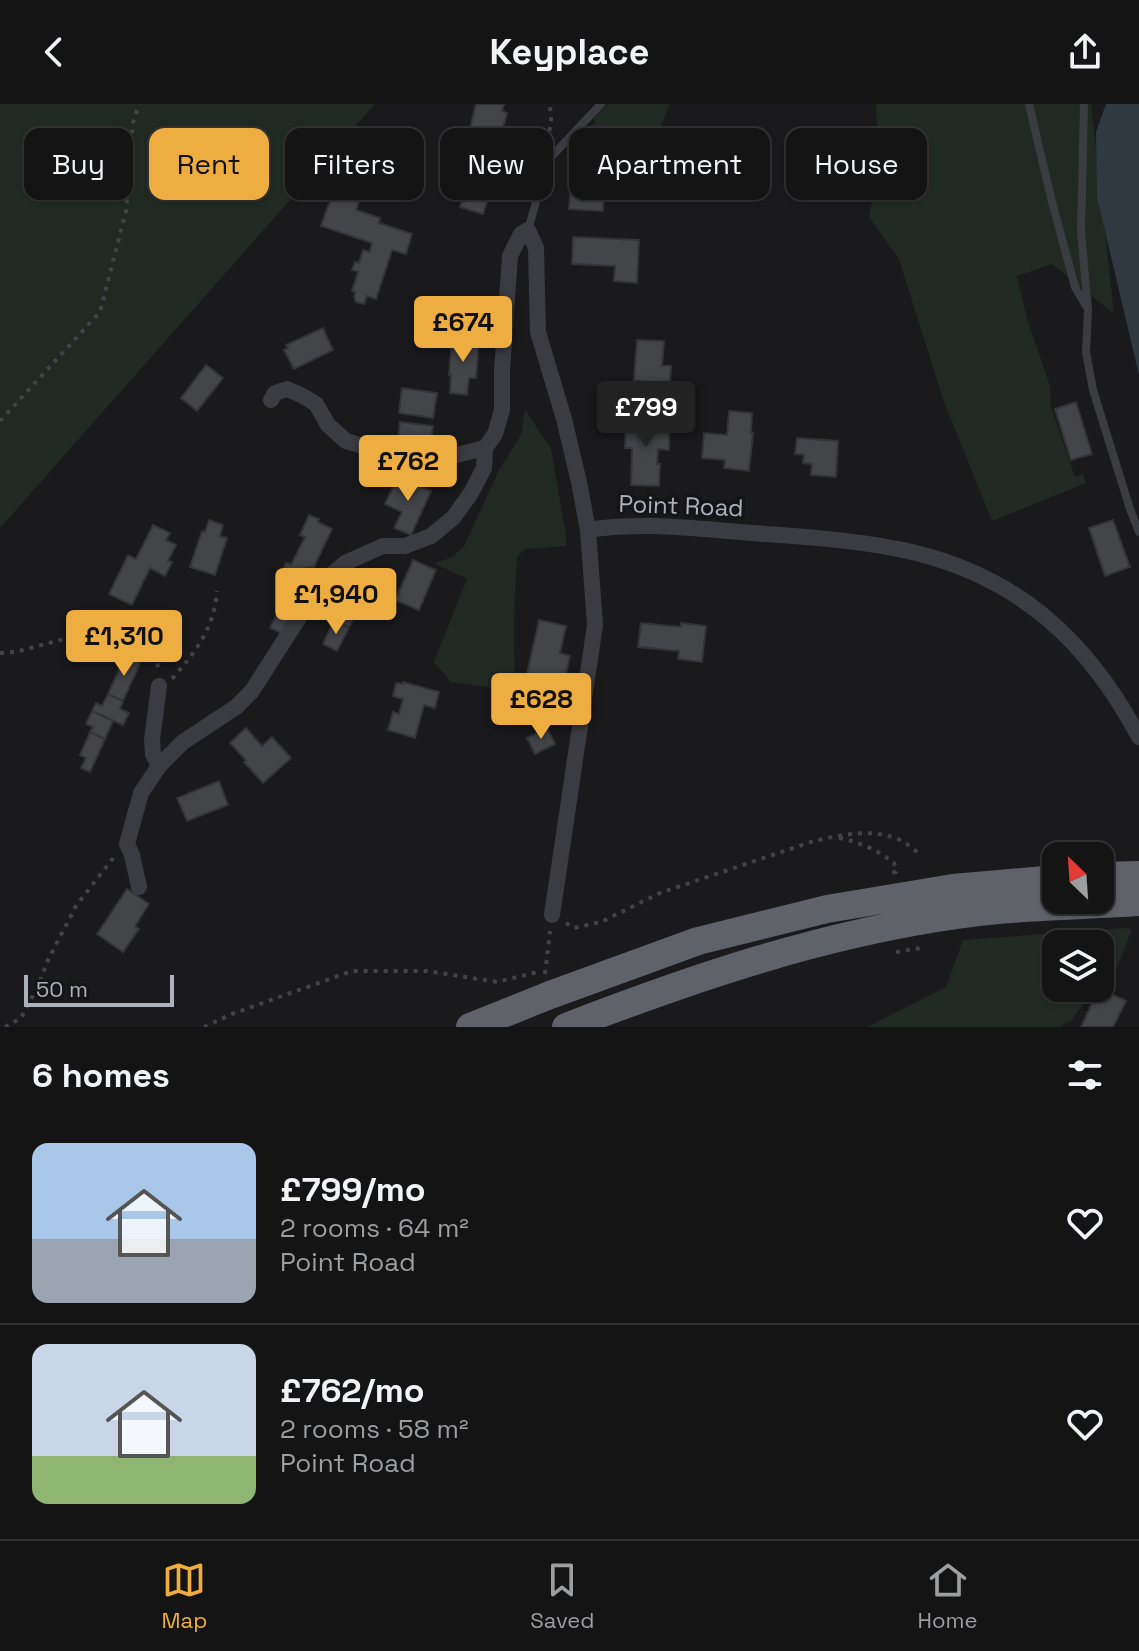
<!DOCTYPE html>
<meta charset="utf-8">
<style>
body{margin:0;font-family:"Space Grotesk",sans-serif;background:#1d1d1e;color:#f1f3f6;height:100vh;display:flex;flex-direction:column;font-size:30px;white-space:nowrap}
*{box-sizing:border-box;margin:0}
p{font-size:26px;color:#9d9ea0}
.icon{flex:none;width:44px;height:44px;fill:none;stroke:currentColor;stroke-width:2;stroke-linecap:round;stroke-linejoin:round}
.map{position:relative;height:923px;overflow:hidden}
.details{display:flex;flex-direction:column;background:#141415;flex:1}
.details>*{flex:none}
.top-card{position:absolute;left:24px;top:24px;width:1092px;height:72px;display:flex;gap:16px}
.needle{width:52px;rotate:335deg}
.buttons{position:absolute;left:1042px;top:738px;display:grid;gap:16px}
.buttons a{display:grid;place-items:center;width:72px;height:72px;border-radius:16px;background:#141415;box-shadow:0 2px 6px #0004,0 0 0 2px #333334;font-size:40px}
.scale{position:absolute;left:24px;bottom:20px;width:150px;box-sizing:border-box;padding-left:8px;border:4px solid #acb1bb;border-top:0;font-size:22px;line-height:28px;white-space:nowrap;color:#acb1bb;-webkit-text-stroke:6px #151517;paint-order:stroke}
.price{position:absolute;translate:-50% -68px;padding:0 18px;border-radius:8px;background:#edad40;color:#111;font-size:26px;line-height:52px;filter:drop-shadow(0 2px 4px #0008)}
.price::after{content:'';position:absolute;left:50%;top:48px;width:24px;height:18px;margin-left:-12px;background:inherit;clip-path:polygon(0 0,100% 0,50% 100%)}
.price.selected{background:#222;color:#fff}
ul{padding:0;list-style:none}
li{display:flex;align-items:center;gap:24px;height:200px;padding:0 32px}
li+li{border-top:2px solid #333334}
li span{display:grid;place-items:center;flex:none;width:224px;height:160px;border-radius:16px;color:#555}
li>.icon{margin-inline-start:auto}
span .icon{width:96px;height:96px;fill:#fffc;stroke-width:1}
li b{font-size:34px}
h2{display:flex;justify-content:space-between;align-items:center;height:96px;padding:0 32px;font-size:34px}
.pill{padding:0 28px;border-radius:16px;background:#141415;box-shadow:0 2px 6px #0004,0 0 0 2px #333334;font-size:28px;line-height:72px}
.pill.selected{background:#edad40;color:#111}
header{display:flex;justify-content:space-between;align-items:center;height:104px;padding:0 32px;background:#141415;font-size:36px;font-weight:600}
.tab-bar{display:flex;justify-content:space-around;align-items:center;height:112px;border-top:2px solid #333334;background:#141415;font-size:22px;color:#9d9ea0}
.tab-bar a{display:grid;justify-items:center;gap:4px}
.tab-bar .selected{color:#edad40}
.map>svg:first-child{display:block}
.green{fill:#212a22}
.water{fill:#303940}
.building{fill:#444549;stroke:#343438;stroke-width:2}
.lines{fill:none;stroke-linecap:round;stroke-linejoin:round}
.path{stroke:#414348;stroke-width:4;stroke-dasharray:4 6;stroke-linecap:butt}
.service{stroke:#3b3c41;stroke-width:8}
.minor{stroke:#3b3c41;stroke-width:16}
.trunk{stroke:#5f6269;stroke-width:28}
.labels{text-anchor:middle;stroke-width:7;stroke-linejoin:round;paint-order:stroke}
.street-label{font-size:24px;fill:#acb1bb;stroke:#151517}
</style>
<header><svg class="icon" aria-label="back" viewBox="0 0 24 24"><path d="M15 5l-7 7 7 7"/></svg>Keyplace<svg class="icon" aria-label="share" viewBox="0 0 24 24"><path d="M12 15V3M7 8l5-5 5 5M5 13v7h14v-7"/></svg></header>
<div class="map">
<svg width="1139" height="923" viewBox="0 0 1139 923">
<rect width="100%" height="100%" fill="#1a1a1c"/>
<path class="green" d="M0,0H375L0,424Z
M607,0H670L651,47L556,42L595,19L594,14Z
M876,0H1091L1114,210L1052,160L1017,172L1028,218L1050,282L1051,303L1075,373L1083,370L1086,379L992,417L943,295L899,155L869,113L879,60Z
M525,306L551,345L566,432V442L525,445L517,453L514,517L515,587L451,578L434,558L467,475L434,459L453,453L464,442L499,366L521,331Z
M1125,824L1132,825L1112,877L1100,882V840H1056V884H1095L1070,918L1068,917L1061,923H867L946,883L963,836Z"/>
<path class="water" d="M1106,0H1139V271L1097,93L1096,28Z"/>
<path class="building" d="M476,0H504L502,7L507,9L502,27L498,26L495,35L469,28Z
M573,60L597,61L596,82L604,83L603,107L569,105Z
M471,66L495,73L483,110L460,103Z
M341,67L366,76L356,106L380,114L379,119L412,130L406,150L392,146L376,195L367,192L364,200L356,198L354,193L355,188L352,187L358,168L352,166L355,158L359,159L363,146L370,148L372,139L321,122Z
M573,133L639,136L637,179L614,177L615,162L572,160Z
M323,224L333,246L294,265L284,246L288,244L286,241Z
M452,234L479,236L476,274H469L467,291L450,289L451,271H449Z
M637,236L664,237L662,262H671L670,279L634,277Z
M206,261L223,274L197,307L181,294Z
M402,284L437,289L433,314L399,309Z
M1076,298L1092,350L1071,356L1055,305Z
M729,307L752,309L751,329H753L749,367L724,364L725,356L702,354L704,329L727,331Z
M626,316L670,317L669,346L658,345L657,360H660L659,382L631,381L632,344H625Z
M400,318L433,322L429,349L397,345Z
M797,334L838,337L836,373L811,371L812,360L803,359L804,351L795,350Z
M398,372L431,387L411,431L394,424L402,408L385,400Z
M309,411L319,415L318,418L332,425L314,463L306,464L300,476L282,468L286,459L291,461L305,433L300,431Z
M209,416L223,421L220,432L227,434L215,471L190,463L202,427L205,428Z
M1113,416L1130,463L1105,472L1089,424Z
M153,421L170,429L166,436L176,441L168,457L172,458L165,472L150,464L132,501L109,490L128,451L136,455Z
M413,456L436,466L419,506L395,496Z
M349,486L364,493L349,524L334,516Z
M288,487L301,494L284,530L270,524Z
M334,516L349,524L337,547L323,540Z
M539,516L566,522L560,549L570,552L564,578L527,570Z
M641,519L681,523V519L706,522L702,558L678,555L679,547L638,543Z
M126,550L141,557L123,597L108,590Z
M403,578L439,588L435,604L424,601L415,634L388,626L393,608L399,610L403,595L393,592L396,579L403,580Z
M108,590L123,597L120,605L129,609L123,621L92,607L96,599L102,602Z
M92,607L113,617L105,635L90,628L93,623L86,620Z
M246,624L262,642L272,633L291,654L263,679L244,658L246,656L230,639Z
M547,624L555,640L535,650L527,634Z
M90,628L105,635L90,668L81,664L86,654L80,651Z
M219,677L228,701L187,717L177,694Z
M127,785L149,800L135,822L139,825L123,848L97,830Z
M1099,884L1126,897L1113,923H1081Z"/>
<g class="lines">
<path class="path" d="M548,37L551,17L550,0
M0,317L100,208L126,107L133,19L139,0
M0,549L15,548L87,529L148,523L156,533L158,566
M172,575C196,547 214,525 217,487
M839,734C859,738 878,746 894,759L896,768L891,769
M566,819L574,824L601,818L660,789L814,737C841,731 871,724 898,735C906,738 913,745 920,750
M896,848L921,844
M545,870L550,827
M5,923L21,914L38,882L48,856L76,802L114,753
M204,923L232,910L352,867H427L497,878L538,868"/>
<path class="service" d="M1029,0L1051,94L1075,183L1086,202
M1084,0L1081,127L1088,206L1086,248L1093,286L1130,405L1139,428
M528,126L536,98V69L601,0"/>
<path class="minor" d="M271,296L275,289L287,285L301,291L316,300L328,321L346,337L380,347L418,354L448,353L485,344L495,330L502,306V266L510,152L521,130L528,126L536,144L538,228L564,315L579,378L588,426L595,521L552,811
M588,426C641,417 698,425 752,429C806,433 863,436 916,449C1021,475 1089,539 1139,633
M159,582L152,636L153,650L159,662L183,638L236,603L252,587L309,498L325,476L345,459L383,442H405L431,432L453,414L471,389L484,364L485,344
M139,783L132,751L127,740L141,689L159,662"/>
<path class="trunk" d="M1100,772L1139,771
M470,923L550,891L698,837L827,805L953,784L1056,775
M566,923C693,874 822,830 957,811C1017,802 1079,802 1139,798"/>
</g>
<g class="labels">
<g class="street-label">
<text transform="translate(681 402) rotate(2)" y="8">Point Road</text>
</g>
</g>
</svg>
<div class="buttons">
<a><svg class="needle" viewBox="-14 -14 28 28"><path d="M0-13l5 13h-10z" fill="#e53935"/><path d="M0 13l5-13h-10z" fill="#9d9ea0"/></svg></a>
<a><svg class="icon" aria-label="layers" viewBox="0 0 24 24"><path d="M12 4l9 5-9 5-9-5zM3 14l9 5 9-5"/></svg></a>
</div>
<div class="scale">50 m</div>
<b class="price" style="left:463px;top:260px">£674</b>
<b class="price selected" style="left:646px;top:345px">£799</b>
<b class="price" style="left:408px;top:399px">£762</b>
<b class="price" style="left:336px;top:532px">£1,940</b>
<b class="price" style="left:124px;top:574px">£1,310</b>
<b class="price" style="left:541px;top:637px">£628</b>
<div class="top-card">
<a class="pill">Buy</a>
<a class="pill selected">Rent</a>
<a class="pill">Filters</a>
<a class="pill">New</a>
<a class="pill">Apartment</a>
<a class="pill">House</a>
</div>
</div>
<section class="details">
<h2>6 homes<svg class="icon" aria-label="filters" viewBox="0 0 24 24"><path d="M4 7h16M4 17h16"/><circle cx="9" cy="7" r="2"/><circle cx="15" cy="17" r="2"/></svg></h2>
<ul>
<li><span style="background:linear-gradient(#a9c7e8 60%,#9aa5b1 0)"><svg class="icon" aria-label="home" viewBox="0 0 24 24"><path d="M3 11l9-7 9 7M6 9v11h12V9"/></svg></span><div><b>£799/mo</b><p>2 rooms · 64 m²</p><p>Point Road</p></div><svg class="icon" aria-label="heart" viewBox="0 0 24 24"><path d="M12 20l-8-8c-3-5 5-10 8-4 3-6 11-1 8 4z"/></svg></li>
<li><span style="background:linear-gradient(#c9d6e8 70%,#8fb573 0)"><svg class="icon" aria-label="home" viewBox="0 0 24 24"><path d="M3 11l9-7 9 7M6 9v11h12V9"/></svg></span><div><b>£762/mo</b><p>2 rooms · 58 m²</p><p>Point Road</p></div><svg class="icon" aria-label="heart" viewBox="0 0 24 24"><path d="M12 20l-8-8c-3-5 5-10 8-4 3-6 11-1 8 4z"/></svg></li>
</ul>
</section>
<nav class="tab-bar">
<a class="selected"><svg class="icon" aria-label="map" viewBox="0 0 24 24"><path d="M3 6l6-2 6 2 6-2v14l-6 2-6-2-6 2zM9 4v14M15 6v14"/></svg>Map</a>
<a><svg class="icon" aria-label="saved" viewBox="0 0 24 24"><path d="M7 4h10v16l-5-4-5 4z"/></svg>Saved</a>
<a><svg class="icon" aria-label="home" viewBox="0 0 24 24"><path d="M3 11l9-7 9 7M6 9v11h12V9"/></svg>Home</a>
</nav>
